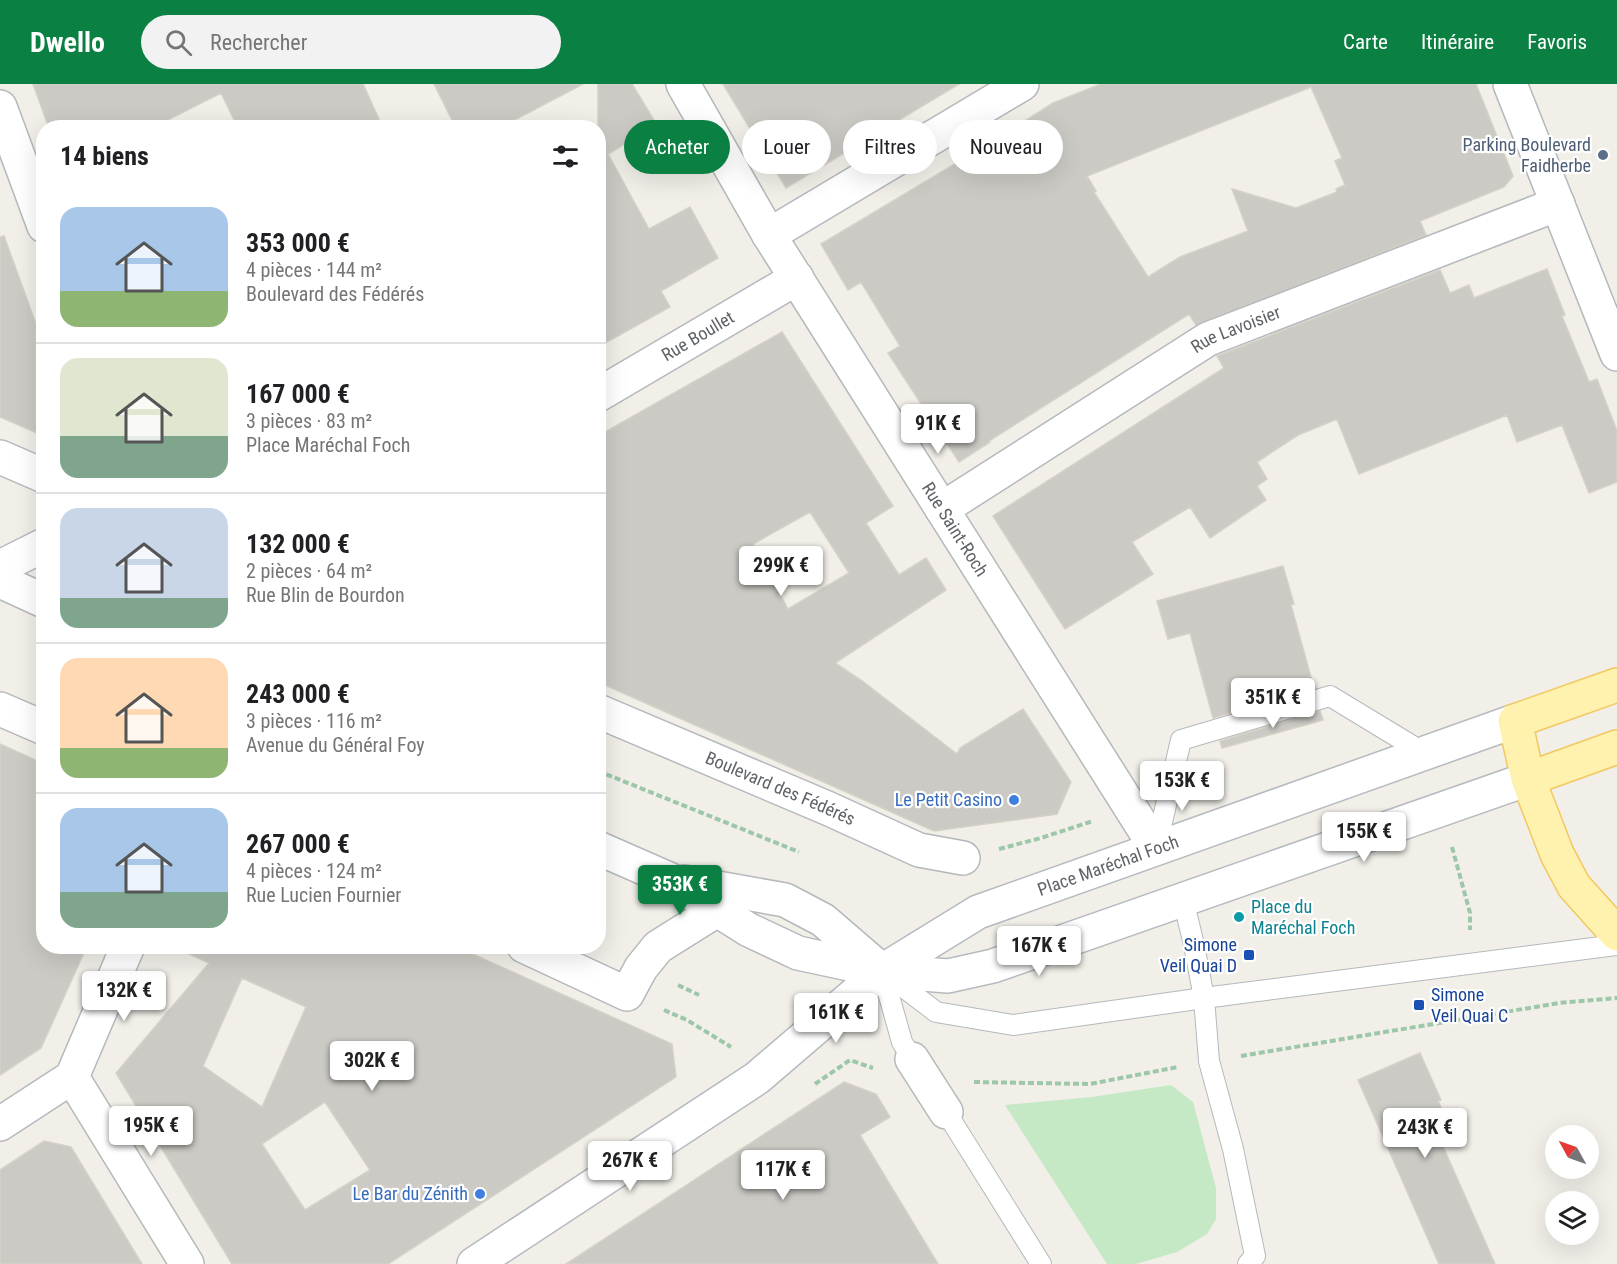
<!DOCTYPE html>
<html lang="fr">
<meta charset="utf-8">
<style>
body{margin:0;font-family:"Roboto Condensed",sans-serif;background:#f2f2f2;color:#202124;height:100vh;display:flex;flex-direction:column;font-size:22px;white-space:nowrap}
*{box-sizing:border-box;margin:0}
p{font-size:20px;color:#757577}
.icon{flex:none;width:33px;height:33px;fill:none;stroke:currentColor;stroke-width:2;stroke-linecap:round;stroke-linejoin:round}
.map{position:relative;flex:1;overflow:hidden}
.side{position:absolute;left:36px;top:36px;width:570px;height:834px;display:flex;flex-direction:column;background:#fff;border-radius:24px;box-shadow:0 6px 24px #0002}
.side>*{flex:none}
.guide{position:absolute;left:624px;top:36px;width:570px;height:54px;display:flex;gap:12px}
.needle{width:39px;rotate:310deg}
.controls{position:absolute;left:1545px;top:1041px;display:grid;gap:12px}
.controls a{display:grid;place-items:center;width:54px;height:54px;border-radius:50%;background:#fff;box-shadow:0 6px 24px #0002;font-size:30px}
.price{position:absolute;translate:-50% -51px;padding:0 14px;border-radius:6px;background:#fff;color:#222;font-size:20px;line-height:39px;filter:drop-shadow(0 2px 3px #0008)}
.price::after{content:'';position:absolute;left:50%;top:36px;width:18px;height:14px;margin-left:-9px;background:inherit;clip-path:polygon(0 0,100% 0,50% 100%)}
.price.selected{background:#0b8043;color:#fff}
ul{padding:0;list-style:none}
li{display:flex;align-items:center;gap:18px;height:150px;padding:0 24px}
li+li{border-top:2px solid #e0e0e0}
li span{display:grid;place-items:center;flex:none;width:168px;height:120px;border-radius:18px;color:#555}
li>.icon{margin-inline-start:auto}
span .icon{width:72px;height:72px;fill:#fffc;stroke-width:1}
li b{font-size:26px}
h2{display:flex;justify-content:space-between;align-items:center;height:72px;padding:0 24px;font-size:26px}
.chip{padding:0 21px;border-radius:27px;background:#fff;box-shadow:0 6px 24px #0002;font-size:21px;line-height:54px}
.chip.selected{background:#0b8043;color:#fff}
header{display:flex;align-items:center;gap:36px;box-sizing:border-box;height:84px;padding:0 30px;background:#0b8043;color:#fff}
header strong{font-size:28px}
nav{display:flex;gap:33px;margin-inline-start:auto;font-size:21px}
.search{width:420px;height:54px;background:#f2f2f2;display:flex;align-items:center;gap:15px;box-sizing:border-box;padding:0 21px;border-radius:33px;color:#757577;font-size:22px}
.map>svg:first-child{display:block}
.green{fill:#c5e8c5}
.building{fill:#cccac5;stroke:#d6d1c6;stroke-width:1.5;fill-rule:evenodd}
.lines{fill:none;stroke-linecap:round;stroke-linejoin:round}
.service-casing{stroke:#b5b8bc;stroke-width:22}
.minor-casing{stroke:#b5b8bc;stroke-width:36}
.secondary-casing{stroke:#b6babf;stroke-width:36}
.primary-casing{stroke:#f2c960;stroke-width:36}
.path{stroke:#9cc7a9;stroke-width:4;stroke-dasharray:6 3;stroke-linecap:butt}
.service{stroke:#fff;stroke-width:20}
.minor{stroke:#fff;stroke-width:33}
.secondary{stroke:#fff;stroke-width:33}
.primary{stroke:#fff2af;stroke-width:33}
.service-dot{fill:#5c6f8a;stroke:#fff;stroke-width:2}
.shop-dot{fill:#3f7fe0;stroke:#fff;stroke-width:2}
.culture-dot{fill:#0f9aa8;stroke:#fff;stroke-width:2}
.transit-dot{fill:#1a4fb4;stroke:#fff;stroke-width:2}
.labels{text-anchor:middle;stroke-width:4.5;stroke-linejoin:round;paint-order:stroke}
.service-label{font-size:18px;fill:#4e5e75;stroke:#fff;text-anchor:end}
.street-label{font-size:18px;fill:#5f6368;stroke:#fff}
.shop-label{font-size:18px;fill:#366cbe;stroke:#fff;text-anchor:end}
.culture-label{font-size:18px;fill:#0d838f;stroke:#fff;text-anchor:start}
.transit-label{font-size:18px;fill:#164399;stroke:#fff;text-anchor:end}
</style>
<header>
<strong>Dwello</strong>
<div class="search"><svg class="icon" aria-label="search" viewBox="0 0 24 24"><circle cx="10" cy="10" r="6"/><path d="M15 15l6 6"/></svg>Rechercher</div>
<nav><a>Carte</a><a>Itinéraire</a><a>Favoris</a></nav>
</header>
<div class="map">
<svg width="1617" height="1180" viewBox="0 0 1617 1180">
<rect width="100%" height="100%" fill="#f1efe8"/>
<path class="green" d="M1171,1001L1193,1018L1216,1104V1135L1207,1150L1177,1168L1136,1180H1107L1005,1021L1092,1013Z"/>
<path class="building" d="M33,0H363L383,44H238L221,9L152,44H49Z
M434,0H583L499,44H456Z
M598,0H632L657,41L608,70L649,145L690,123L718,174L661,207L670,223L598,263Z
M723,0H959L786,104Z
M1101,0H1476L1513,92L1504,103L1420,137L1426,151L1196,241L1189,230L989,357L990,358L959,378L888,269L900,262L861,198L848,206L821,160L1000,53L1053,19ZM1311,3L1342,74L1335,77L1345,101L1336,105L1337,108L1296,124L1232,105L1248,147L1180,173L1148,193L1094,108L1096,107L1087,92Z
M4,152L44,262V352L0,333V153Z
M1547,185L1565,231L1562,232L1589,298L1597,295L1617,347V398L1589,409L1562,341L1517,358L1507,331L1359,390L1337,335L1298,351L1257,378L1267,395L1257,402L1266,416L1210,454L1190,423L1132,458L1153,490L1065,545L993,432L1224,284L1217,272L1440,186L1450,209L1469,201L1474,214Z
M782,248L893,422L866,439L899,491L926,474L946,506L835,579L861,596L957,670L960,664L1023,625L1071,698L1057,730L934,747L598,598V352ZM810,428L849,489L788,525L753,460Z
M1283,482L1294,520L1291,521L1314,604L1213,634L1190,549L1168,555L1157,517Z
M1320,627L1323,636L1222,664L1220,657Z
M0,660L44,680V862H87L41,964L0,991Z
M172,862H455L672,960L676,993L388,1180H232L116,989L209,879ZM242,894L306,923L262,1023L203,982ZM325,1018L370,1086L305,1126L262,1060Z
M1420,969L1441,1016L1438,1017L1447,1036L1434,1042L1495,1180H1439L1358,996Z
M844,998L876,1010L890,1033L860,1051L938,1180H566Z
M44,1057L71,1063L142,1180H0V1086Z"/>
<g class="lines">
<g class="service-casing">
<path id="service" d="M1156,764L1181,656L1330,612L1424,669
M1183,815L1194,861L1204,914L1209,977L1233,1065L1255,1172L1248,1180
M882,887L902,958L912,975
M885,889L936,928L1013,941L1204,914L1617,861
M946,1028L1041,1180"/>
</g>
<g class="minor-casing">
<g id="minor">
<path id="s1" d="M683,0L769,151L1156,764"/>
<path d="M1510,0L1617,270"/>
<path d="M0,23L44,142"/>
<path d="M769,151L1022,0"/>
<path id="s2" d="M598,311L797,194"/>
<path d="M0,373L44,392"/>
<path id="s3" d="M942,425L1208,255L1558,120"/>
<path d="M0,483L44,461"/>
<path d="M0,497L44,517"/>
<path d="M0,625L44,644"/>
<path id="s4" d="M598,627L827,724L919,766L963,774"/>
<path d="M598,764L671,796L717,826L749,846L798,869L882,887"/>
<path d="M684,798L785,816L823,836L881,886"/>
<path d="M524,862L627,910L641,884L658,863L717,826"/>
<path d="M912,975L946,1028"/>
<path d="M72,993L187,1180"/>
<path d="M0,1040L72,993L128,862"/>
</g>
</g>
<g class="secondary-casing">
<g id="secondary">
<path d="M882,887L948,892L993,882L1528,695"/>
<path id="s5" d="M474,1180L757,994L882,887L978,828L1515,637"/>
</g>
</g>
<g class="primary-casing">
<path id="primary" d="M1617,601L1515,637L1528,695L1557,770L1574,802L1617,850
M1528,695L1617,663"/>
</g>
<path class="path" d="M598,687L799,768
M1452,763L1470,829V846
M999,765L1041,754L1093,737
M678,901L699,911
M664,926L687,936L731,963
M1241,972L1559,919L1617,914
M974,998L1090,1000L1178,983
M815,1000L850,976L873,984"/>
<use href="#service" class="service"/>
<use href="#minor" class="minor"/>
<use href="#secondary" class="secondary"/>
<use href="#primary" class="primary"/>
</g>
<circle class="service-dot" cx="1603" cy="71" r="6"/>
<g class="shop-dot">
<circle cx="1014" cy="716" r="6"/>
<circle cx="480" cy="1110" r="6"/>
</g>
<circle class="culture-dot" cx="1239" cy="833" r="6"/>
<g class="transit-dot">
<rect x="1243" y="865" width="12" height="12" rx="3"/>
<rect x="1413" y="915" width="12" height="12" rx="3"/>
</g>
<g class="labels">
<g class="service-label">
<text x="1591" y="67">Parking Boulevard<tspan x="1591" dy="21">Faidherbe</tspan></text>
</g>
<g class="street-label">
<text dy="6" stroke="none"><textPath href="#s3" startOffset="345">Rue Lavoisier</textPath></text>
<text dy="6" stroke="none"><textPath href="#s2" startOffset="116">Rue Boullet</textPath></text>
<text dy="6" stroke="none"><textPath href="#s1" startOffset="522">Rue Saint-Roch</textPath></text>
<text dy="6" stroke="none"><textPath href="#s4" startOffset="198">Boulevard des Fédérés</textPath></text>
<text dy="6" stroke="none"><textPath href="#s5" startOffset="754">Place Maréchal Foch</textPath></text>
</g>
<g class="shop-label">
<text x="1002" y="722">Le Petit Casino</text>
<text x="468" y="1116">Le Bar du Zénith</text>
</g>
<g class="culture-label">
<text x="1251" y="829">Place du<tspan x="1251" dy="21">Maréchal Foch</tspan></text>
</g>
<g class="transit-label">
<text x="1237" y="867">Simone<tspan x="1237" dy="21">Veil Quai D</tspan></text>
<text x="1431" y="917" text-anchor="start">Simone<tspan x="1431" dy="21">Veil Quai C</tspan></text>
</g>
</g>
</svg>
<div class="controls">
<a><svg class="needle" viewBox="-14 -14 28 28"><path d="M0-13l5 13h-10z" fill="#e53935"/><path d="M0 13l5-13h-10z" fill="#757577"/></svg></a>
<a><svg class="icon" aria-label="layers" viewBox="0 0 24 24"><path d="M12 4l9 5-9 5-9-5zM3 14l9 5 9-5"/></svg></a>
</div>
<b class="price" style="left:938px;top:371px">91K €</b>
<b class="price" style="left:781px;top:513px">299K €</b>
<b class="price" style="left:1273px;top:645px">351K €</b>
<b class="price" style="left:1182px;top:728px">153K €</b>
<b class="price" style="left:1364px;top:779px">155K €</b>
<b class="price selected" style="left:680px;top:832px">353K €</b>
<b class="price" style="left:1039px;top:893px">167K €</b>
<b class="price" style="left:124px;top:938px">132K €</b>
<b class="price" style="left:836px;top:960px">161K €</b>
<b class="price" style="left:372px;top:1008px">302K €</b>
<b class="price" style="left:151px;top:1073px">195K €</b>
<b class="price" style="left:1425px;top:1075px">243K €</b>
<b class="price" style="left:630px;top:1108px">267K €</b>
<b class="price" style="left:783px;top:1117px">117K €</b>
<div class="guide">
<a class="chip selected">Acheter</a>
<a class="chip">Louer</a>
<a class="chip">Filtres</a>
<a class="chip">Nouveau</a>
</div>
<section class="side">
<h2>14 biens<svg class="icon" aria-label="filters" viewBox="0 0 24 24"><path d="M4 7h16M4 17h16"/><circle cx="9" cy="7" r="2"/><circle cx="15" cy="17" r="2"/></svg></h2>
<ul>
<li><span style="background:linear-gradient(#a9c7e8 70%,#8fb573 0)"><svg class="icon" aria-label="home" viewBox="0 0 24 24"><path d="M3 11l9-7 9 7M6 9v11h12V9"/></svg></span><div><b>353 000 €</b><p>4 pièces · 144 m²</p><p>Boulevard des Fédérés</p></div></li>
<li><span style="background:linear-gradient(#dfe7d0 65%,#7fa58c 0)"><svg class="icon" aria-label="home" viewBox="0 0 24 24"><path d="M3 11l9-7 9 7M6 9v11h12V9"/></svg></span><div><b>167 000 €</b><p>3 pièces · 83 m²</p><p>Place Maréchal Foch</p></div></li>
<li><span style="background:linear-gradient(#c9d6e8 75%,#7fa58c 0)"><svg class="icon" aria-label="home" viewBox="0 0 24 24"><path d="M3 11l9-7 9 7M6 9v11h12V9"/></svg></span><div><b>132 000 €</b><p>2 pièces · 64 m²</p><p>Rue Blin de Bourdon</p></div></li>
<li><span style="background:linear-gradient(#ffd9b3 75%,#8fb573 0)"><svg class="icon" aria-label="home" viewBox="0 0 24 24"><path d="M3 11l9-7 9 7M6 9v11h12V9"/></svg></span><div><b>243 000 €</b><p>3 pièces · 116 m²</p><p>Avenue du Général Foy</p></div></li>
<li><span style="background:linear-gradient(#a9c7e8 70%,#7fa58c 0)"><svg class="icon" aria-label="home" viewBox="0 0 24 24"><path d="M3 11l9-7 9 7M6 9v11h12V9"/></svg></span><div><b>267 000 €</b><p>4 pièces · 124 m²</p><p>Rue Lucien Fournier</p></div></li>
</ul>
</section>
</div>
